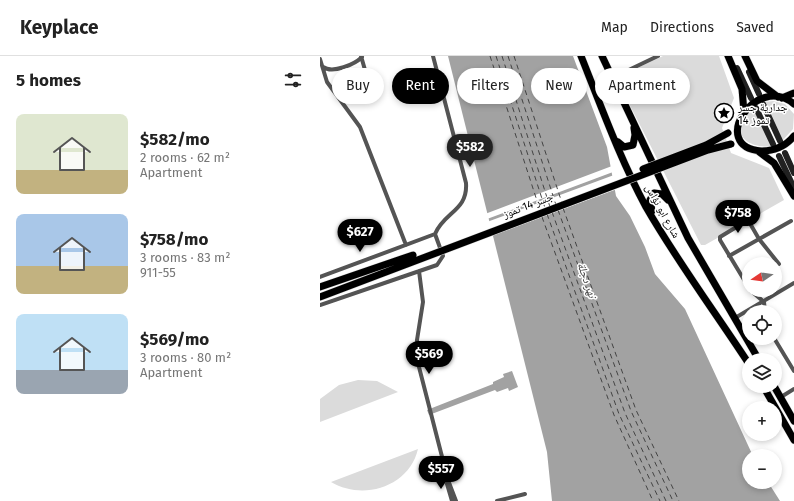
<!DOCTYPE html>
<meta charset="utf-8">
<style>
body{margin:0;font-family:"Fira Sans","Noto Naskh Arabic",sans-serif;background:#f2f2f2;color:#222;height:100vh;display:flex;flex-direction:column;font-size:15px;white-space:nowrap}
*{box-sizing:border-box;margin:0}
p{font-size:13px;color:#767676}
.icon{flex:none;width:22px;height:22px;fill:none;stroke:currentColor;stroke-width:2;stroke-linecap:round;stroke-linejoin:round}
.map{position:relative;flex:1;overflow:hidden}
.sheet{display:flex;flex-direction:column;background:#fff;width:320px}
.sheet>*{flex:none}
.banner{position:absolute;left:12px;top:12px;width:380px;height:36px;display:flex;gap:8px}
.needle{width:26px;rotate:257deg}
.tools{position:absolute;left:422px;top:201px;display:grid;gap:8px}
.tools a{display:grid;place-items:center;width:40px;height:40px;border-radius:50%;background:#fff;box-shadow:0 2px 6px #0003;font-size:20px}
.price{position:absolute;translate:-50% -34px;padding:0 9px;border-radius:14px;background:#000;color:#fff;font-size:13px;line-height:26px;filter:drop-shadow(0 1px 2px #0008)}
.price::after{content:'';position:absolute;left:50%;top:24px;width:12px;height:9px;margin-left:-6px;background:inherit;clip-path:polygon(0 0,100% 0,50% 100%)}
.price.current{background:#222;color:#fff}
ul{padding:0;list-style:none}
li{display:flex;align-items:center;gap:12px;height:100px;padding:0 16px}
li span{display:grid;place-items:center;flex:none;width:112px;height:80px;border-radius:8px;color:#555}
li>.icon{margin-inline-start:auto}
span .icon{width:48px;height:48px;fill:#fffc;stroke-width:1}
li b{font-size:17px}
h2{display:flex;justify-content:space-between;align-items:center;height:48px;padding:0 16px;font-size:17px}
.pill{padding:0 14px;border-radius:18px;background:#fff;box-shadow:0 2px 6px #0003;font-size:14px;line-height:36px}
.pill.current{background:#000;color:#fff}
header{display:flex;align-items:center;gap:24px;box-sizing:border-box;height:56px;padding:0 20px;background:#fff;border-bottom:1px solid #e0e0e0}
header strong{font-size:19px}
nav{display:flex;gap:22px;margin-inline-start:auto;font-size:14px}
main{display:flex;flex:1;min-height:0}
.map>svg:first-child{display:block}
.green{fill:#dbdbdb}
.water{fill:#a2a2a2}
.pier{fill:#fff}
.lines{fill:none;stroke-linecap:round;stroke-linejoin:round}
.ferry{stroke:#434343;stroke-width:1;stroke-dasharray:5 4;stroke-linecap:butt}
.primary-casing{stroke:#dbdbdb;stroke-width:8}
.minor{stroke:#545454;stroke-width:4}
.secondary{stroke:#212121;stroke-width:6}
.primary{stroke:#000;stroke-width:7}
.primary-bridge-casing{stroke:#dbdbdb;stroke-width:8;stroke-linecap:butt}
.primary-bridge{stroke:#000;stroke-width:7}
.labels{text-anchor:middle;stroke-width:3;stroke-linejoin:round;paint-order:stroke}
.poi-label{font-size:11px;fill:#000;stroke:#fff;text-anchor:start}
.street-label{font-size:11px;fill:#000;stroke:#fff}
.water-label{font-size:12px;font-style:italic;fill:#434343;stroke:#fff}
</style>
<header>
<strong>Keyplace</strong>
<nav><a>Map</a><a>Directions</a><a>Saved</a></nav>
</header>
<main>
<section class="sheet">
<h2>5 homes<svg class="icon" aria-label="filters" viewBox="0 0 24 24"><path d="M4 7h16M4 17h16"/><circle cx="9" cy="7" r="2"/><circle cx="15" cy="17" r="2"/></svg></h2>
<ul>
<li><span style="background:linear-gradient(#dfe7d0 70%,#c2b280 0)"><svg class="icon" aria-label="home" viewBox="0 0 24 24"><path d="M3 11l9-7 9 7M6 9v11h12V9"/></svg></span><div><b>$582/mo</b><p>2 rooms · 62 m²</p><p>Apartment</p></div></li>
<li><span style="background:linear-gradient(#a9c7e8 65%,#c2b280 0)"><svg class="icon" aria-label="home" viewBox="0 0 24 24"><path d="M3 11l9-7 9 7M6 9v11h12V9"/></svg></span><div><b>$758/mo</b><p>3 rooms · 83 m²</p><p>911-55</p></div></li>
<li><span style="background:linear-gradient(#bfe0f5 70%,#9aa5b1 0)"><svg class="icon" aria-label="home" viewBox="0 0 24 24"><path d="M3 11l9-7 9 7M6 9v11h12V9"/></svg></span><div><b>$569/mo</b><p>3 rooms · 80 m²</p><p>Apartment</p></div></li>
</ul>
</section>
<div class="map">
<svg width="474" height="445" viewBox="0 0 474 445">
<rect width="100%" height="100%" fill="#fff"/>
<path class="green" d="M343,0H399L414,42L402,72L411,97L449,112L464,144L385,189H381L296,22Z
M453,45L465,48L474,58L473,73L462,85L444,46Z
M433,51L453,90C436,93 412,84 423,63C425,59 430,55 433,51Z
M38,324L57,325L78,336L0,366V343L19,329Z
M98,393C89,431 43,445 11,426Z"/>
<path class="water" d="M128,0H253L287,91L296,140L310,160L325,191L335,218L365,253L433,400H429V426H448L460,445H232L227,396Z
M192,315L198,331L189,335L188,332L177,336L175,334L109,359L107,354L173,328V326L184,321L183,318Z"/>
<path class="pier" d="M292,110L293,116L167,163L165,158Z
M294,119L297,133L171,180L167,166Z"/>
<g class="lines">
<path class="ferry" d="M170,0L220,154
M176,0L225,152
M182,0L230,151
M188,0L236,149
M194,0L242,147
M243,152L316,354L359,445
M238,154L311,355L353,445
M232,156L305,357L346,445
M227,158L299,358L340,445
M222,161L294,359L333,445"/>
<g class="primary-casing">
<path id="primary" d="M261,0C281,50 300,103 326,151C357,205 395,256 429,308
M282,0L368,182L439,304
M408,0L422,33L424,56
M425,0L437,25L458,41
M462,42L474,37
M474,48C436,16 388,91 441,95C454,95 466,90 474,80
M298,86L304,91L313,89L315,79L314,72
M438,95L454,107L474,140
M332,155L330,144L334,137L342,138L348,144
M443,330L474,384
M454,330L474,365"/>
</g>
<path class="minor" d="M41,0L47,21
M0,3L7,26L40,71L86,189
M3,11C13,18 35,8 42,1
M292,22L338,0
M409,200L471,165
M99,215L103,246L97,284L99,311L128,424L136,445
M0,221L115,178C124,156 148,155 146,127L113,0
M429,232L400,184V181L428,164L439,183L459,208
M430,234L444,246L445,256
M0,249L117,209L123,200L115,178
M415,262L474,227
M454,282L474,315
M461,341L474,333
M128,424L127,428L132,445
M177,445L205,438"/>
<path class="secondary" d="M417,12L431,42
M429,16L439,38
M443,48L460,85
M436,52L453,88
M465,97L474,117
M459,100L474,132"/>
<use href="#primary" class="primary"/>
<g class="primary-bridge-casing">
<path id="primary-bridge" d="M323,113L386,89L408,77
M0,231L93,199
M0,241L388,94L411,88"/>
</g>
<use href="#primary-bridge" class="primary-bridge"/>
</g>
<defs>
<g id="sight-ring" transform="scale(1)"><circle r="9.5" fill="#fff" stroke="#000" stroke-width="1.5"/><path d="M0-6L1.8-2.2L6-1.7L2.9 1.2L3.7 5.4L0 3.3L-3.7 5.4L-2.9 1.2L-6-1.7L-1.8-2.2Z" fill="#000"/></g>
</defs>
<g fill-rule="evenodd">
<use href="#sight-ring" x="404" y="57"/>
</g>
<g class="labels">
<g class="poi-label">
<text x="418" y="55">جدارية جسر<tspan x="418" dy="13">14 تموز</tspan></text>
</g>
<g class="street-label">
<text transform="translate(208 149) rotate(-21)" y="4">جسر 14 تموز</text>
<text transform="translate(343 155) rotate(61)" y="4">شارع ابو نؤاس</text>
</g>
<g class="water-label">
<text transform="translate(267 224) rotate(71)" y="4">نهر دجلة</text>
</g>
</g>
</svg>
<div class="tools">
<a><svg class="needle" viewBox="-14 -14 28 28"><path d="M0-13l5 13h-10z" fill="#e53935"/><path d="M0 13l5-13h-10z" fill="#767676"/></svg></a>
<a><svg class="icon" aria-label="locate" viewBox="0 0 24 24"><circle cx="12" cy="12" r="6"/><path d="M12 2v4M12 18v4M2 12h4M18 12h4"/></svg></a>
<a><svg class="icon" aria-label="layers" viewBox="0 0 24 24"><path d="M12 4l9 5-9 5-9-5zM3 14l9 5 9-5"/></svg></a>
<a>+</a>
<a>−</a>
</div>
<b class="price current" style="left:150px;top:112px">$582</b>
<b class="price" style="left:418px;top:178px">$758</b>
<b class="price" style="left:40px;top:197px">$627</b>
<b class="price" style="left:109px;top:319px">$569</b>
<b class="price" style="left:121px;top:434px">$557</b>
<div class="banner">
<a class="pill">Buy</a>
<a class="pill current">Rent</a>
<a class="pill">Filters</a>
<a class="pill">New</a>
<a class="pill">Apartment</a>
</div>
</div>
</main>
